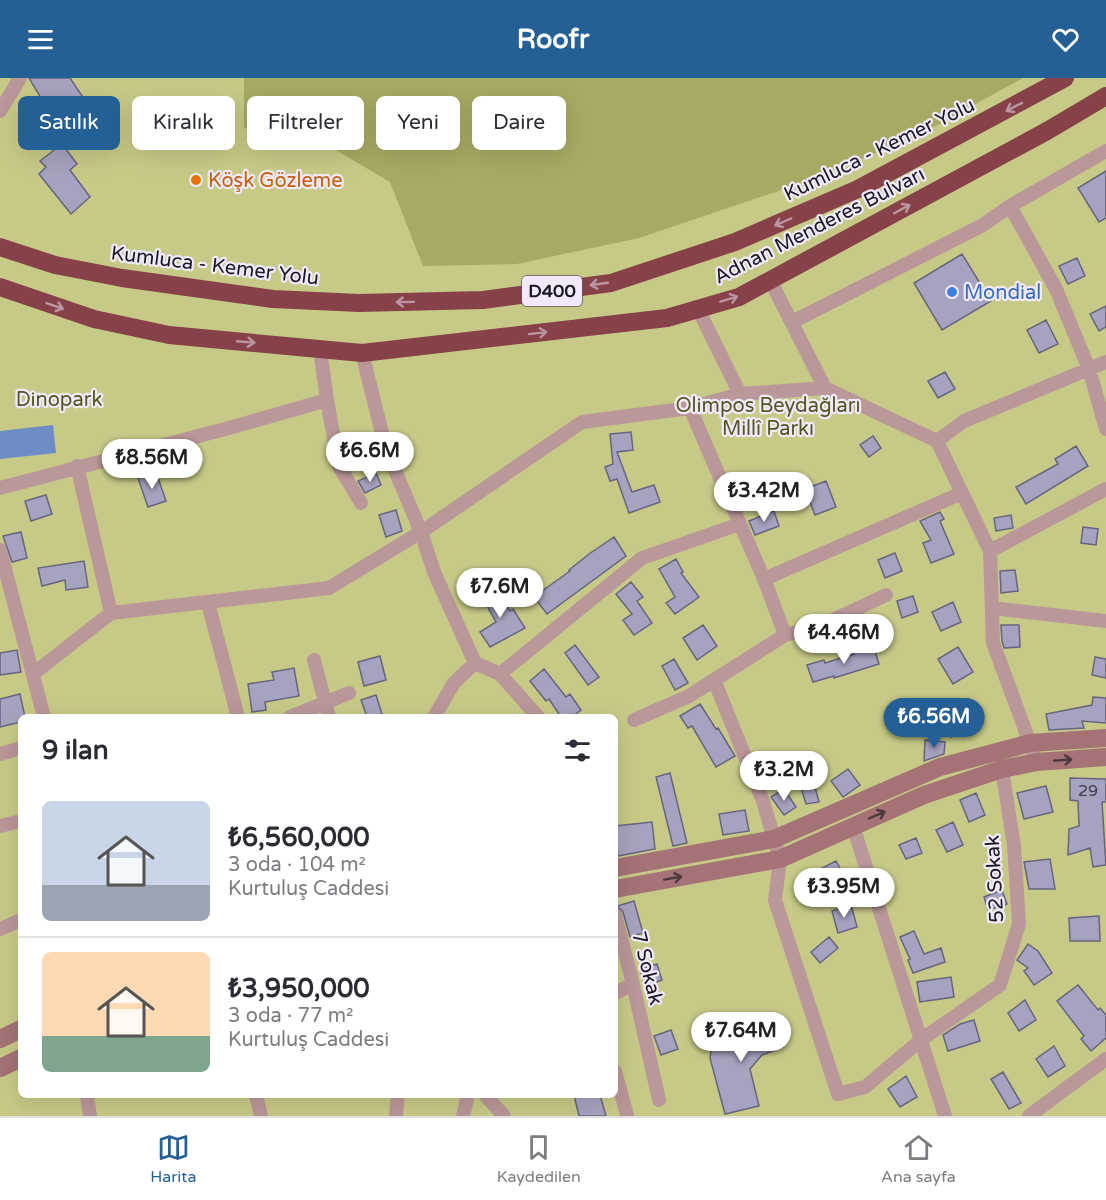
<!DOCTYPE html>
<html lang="tr">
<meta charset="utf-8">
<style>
body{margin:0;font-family:"Varela Round",sans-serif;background:#f2f2f3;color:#2b2b33;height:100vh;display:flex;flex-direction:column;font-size:22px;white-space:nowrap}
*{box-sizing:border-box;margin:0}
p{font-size:20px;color:#7c7c81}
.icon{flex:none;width:33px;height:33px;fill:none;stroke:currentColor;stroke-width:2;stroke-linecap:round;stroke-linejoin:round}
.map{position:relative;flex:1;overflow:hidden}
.drawer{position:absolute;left:18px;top:636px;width:600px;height:384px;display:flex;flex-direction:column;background:#fff;border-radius:9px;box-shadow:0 6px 24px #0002}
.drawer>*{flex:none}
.hud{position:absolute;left:18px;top:18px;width:600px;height:54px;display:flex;gap:12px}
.price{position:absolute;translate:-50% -51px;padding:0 14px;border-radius:21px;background:#fff;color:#222;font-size:20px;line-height:39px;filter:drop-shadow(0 2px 3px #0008)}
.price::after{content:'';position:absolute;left:50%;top:36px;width:18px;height:14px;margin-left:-9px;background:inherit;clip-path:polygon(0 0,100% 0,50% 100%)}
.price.on{background:#245f96;color:#fff}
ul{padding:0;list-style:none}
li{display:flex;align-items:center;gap:18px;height:150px;padding:0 24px}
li+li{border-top:2px solid #e1e1e2}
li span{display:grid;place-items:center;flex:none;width:168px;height:120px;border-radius:9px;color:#555}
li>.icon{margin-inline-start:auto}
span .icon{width:72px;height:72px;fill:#fffc;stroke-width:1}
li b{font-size:26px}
h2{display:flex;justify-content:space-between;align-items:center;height:72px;padding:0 24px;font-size:26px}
.chip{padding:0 21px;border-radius:9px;background:#fff;box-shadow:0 6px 24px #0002;font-size:21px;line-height:54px}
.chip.on{background:#245f96;color:#fff}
header{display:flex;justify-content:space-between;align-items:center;height:78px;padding:0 24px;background:#245f96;color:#fff;font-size:27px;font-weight:800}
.dock{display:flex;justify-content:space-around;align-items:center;height:84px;border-top:2px solid #e1e1e2;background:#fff;font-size:16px;color:#7c7c81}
.dock a{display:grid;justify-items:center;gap:3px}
.dock .on{color:#245f96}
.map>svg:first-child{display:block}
.green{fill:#c7ca87;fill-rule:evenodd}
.forest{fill:#a7aa63}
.water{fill:#6e8dc7}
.building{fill:#a6a3c0;stroke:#67647f;stroke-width:1.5}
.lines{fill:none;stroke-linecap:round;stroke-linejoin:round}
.street{stroke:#ba9799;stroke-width:14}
.secondary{stroke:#a57376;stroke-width:18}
.highway{stroke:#864149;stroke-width:18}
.oneway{stroke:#bc96a2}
.oneway2{stroke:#4c373f}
.food-dot{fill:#e8710a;stroke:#f2eafc;stroke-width:2}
.shop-dot{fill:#3f7fe0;stroke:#f2eafc;stroke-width:2}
.labels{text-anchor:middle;stroke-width:4.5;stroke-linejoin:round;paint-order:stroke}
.number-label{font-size:16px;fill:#3e3a4a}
.shield{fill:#f2eafc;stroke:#5c5663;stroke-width:1.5}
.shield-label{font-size:18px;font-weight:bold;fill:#1c1722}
.street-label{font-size:20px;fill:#1c1722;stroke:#f2eafc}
.food-label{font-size:20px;fill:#c56008;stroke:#f2eafc;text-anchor:start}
.shop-label{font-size:20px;fill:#366cbe;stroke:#f2eafc;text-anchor:start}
.park-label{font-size:20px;fill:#545620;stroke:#f2eafc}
</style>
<header><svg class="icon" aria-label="menu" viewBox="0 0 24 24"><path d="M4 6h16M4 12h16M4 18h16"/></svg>Roofr<svg class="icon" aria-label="heart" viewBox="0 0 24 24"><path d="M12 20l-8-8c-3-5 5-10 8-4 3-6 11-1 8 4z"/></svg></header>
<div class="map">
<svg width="1106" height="1038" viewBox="0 0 1106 1038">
<rect width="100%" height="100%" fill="#e7daf9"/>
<path class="green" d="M0,0H1106V1038H0ZM21,639H615V1017H21Z"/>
<path class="forest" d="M244,0H1023L921,56L811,102L639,160L517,186L423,188L390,104L329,68L244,50Z"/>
<path class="water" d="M53,347L56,375L0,381V353Z"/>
<path class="building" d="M29,0H70L97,40L77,55L69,40L56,45Z
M62,66L77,86L70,92L90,119L71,136L39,96L46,89L40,83Z
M1106,93V140L1099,144L1078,110Z
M962,176L991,223L942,252L914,205Z
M1077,180L1085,198L1068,206L1059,188Z
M1106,228V249L1099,253L1090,236Z
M1046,242L1058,266L1039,275L1027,252Z
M945,294L955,311L938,320L928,303Z
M631,354L633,372L617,374L632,414L654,407L660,424L629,435L617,401L610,403L605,389L613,386L610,356Z
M873,358L881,370L869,379L860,367Z
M1076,368L1088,388L1026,426L1016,409L1058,386L1055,381Z
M156,394L166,423L148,429L138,400Z
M376,395L381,407L365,415L358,403Z
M826,403L836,429L815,437L805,411Z
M46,417L52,436L31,443L25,423Z
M396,432L402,453L386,459L379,437Z
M774,433L779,448L755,457L749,443Z
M940,434L944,441L940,443L954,476L931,485L923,465L931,462L920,443Z
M1011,437L1013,450L996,453L994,440Z
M1083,449L1098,451L1096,467L1081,465Z
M21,454L27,480L12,484L3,458Z
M614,459L626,478L547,536L534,519L570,493L569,492L589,476Z
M895,475L902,493L885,500L878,482Z
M676,481L683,494L681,495L699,519L675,536L666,525L675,519L659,491Z
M84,483L88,509L66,512L65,502L42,508L38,490Z
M1015,492L1018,513L1001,515L1000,493Z
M631,504L643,519L637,523L652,545L634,557L623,542L632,536L616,516Z
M496,509L510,533L513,531L525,550L490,569L480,554L496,544L481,517Z
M913,518L918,534L902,540L897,523Z
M953,524L961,544L941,553L932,534Z
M703,547L717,568L697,582L683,560Z
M1001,547H1019L1020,569L1004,570L1002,563Z
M575,567L599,599L588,607L565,575Z
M873,567L879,586L834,600V598L813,604L807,587L824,582L825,585L854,576L853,574Z
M958,569L973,594L953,606L938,581Z
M17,572L21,594L0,597V575Z
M380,578L386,602L364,608L358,584Z
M1095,579L1106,581V600L1092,597Z
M674,581L688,605L675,612L662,588Z
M294,590L299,618L265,624L266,632L252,634L248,606L274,602L272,594Z
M544,591L566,619L570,616L581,632L572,639H561L549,621L546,623L530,603Z
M20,616L25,639H21V644L0,649V621Z
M376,617L383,639H367L361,622Z
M1093,619L1106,620V645L1082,643L1084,650L1049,652L1046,636L1092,627Z
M700,626L716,651L718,650L735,678L716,689L692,648L688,650L680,638Z
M964,629L974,645L951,659L941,644Z
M925,662L945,664L944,676L924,683Z
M848,691L860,707L843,719L831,703Z
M670,695L687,765L673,768L656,699Z
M1070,700L1106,701V724H1102L1106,787L1093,789L1090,770L1068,777L1069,751L1079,748L1078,723L1070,722Z
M813,702L819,724L806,726L800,706Z
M1046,708L1053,734L1024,741L1017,715Z
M784,711L796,729L784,737L771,719Z
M976,715L985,737L969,744L960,722Z
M745,732L749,753L723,757L719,736Z
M652,744L655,771L618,778L615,748Z
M953,744L963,767L947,774L936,752Z
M916,760L922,775L906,781L899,767Z
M1050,781L1055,811H1029L1024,784Z
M836,783L844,797L824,808L816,793Z
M1002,812L1007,826L988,832L984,819Z
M634,823L643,855L630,859L623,834L617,828Z
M851,827L857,849L838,855L832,833Z
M1099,838L1100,863H1070L1069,840Z
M914,853L924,876L941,870L945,884L913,895L908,882L910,881L900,859Z
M829,859L838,870L820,885L811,874Z
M1028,866L1038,873L1052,895L1034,907L1024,893L1028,890L1017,882Z
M657,886L662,902L645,908L640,891Z
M951,899L954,919L920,924L917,904Z
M1078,907L1098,932L1100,930L1106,937V960L1091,973L1081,961L1084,958L1057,923Z
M1025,922L1036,942L1019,953L1008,935Z
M774,942L783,969L762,977L750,991L759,1028L725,1036L710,980L712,967L722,956Z
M974,942L980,963L948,973L943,957L960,946Z
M671,952L678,971L661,977L654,958Z
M1054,968L1065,988L1048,999L1036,981Z
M1003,994L1021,1025L1009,1031L991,1001Z
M906,998L917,1019L900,1029L888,1011Z
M574,1017H600L606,1038H579Z"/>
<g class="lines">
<path class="street" d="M0,33L20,0
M1010,128L1056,211L1089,291L1106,351
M770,202L825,310L937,363L990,473L993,565L1037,684
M698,231L740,316
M792,244L983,147L1010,128L1106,73
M320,271L327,322L339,388L361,425
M362,275L386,371L421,454L434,494L475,585L500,596L538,639
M937,363L964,343L1106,284
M0,410L229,350L327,322
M0,472L44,639
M990,473L1106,411
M764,501L962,415
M208,525L238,639
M992,530L1106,543
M111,535L329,510L421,454L582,344L690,330
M785,557L818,549L886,517
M314,582L329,639
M33,596L111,535L77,388
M500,596L642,480L740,446L690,330L740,316L825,310
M714,602L763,723L780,781L775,822L838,1016L865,1009L922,961L1000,907L1019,846L1014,768L1002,691
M290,639L349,615
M434,639L454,605L475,585
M634,642L689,618L785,557L764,501L740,446
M0,676L21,670
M0,748L21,743
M853,748L945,1038
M615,837L633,906L659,1022
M0,851L21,842
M615,915L633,906
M615,993L627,1037
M87,1017L90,1038
M256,1017L261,1038
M485,1017L504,1038
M396,1038L398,1017
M463,1038L468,1017
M1029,1038L1106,981"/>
<path class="secondary" d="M615,790L774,761L940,689L1030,665L1106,660
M615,811L780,781L924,717L1002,691L1037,684L1106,679
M0,961L21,951
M0,990L21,980"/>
<path class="highway" d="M0,169L55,187L122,200L273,221L359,225L483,222L611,205L735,164L858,111L1065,0
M0,209L94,241L169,257L362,275L667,240L739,219L1047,53L1106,18"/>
</g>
<defs><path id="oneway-shaft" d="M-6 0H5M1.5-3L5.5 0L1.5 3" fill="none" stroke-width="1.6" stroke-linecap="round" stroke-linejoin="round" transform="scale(1.5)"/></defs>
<g class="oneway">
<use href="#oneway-shaft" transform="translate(1014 29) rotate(153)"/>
<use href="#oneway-shaft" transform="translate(902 131) rotate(-28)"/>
<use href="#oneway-shaft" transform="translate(783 144) rotate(157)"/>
<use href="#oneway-shaft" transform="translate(599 206) rotate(172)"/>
<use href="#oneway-shaft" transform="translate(729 221) rotate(-17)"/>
<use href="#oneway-shaft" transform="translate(405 224) rotate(179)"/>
<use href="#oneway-shaft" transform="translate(55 228) rotate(19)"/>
<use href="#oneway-shaft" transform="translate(538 255) rotate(-7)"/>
<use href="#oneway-shaft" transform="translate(246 264) rotate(5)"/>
</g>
<g class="oneway2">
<use href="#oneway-shaft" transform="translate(1063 682) rotate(-4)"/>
<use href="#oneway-shaft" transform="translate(877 737) rotate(-23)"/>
<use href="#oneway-shaft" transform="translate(673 800) rotate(-10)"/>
</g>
<circle class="food-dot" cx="196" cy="102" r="6"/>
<circle class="shop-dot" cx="952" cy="214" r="6"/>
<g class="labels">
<g class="number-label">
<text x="1088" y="718">29</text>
</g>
<rect class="shield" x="522" y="198" width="60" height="30" rx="4.5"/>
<g class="shield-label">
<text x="552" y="219">D400</text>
</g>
<g class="street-label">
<text transform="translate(879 71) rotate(-26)" y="7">Kumluca - Kemer Yolu</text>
<text transform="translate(819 147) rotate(-27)" y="7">Adnan Menderes Bulvarı</text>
<text transform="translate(215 187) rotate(7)" y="7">Kumluca - Kemer Yolu</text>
<text transform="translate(994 801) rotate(-93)" y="7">52 Sokak</text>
<text transform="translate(648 890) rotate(76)" y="7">7 Sokak</text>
</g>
<g class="food-label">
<text x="208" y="109">Köşk Gözleme</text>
</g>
<g class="shop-label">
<text x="964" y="221">Mondial</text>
</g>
<g class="park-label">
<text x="59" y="328">Dinopark</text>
<text x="768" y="334">Olimpos Beydağları<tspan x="768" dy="23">Millî Parkı</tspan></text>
</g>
</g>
</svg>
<b class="price" style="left:370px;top:405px">₺6.6M</b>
<b class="price" style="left:152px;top:412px">₺8.56M</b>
<b class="price" style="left:764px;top:445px">₺3.42M</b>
<b class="price" style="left:500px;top:541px">₺7.6M</b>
<b class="price" style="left:844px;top:587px">₺4.46M</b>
<b class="price on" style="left:934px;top:671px">₺6.56M</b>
<b class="price" style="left:784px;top:724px">₺3.2M</b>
<b class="price" style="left:844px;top:841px">₺3.95M</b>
<b class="price" style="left:741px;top:985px">₺7.64M</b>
<div class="hud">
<a class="chip on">Satılık</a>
<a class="chip">Kiralık</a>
<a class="chip">Filtreler</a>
<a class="chip">Yeni</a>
<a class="chip">Daire</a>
</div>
<section class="drawer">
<h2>9 ilan<svg class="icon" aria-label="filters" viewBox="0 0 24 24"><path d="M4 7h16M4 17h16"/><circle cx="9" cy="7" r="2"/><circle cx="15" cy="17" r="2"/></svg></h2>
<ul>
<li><span style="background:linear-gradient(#c9d6e8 70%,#9aa5b1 0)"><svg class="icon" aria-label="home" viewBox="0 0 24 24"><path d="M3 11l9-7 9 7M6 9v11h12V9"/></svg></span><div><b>₺6,560,000</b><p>3 oda · 104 m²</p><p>Kurtuluş Caddesi</p></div></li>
<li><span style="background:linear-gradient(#ffd9b3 70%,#7fa58c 0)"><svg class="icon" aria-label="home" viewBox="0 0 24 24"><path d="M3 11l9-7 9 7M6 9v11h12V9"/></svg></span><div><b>₺3,950,000</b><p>3 oda · 77 m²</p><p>Kurtuluş Caddesi</p></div></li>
</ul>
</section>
</div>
<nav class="dock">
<a class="on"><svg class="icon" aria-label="map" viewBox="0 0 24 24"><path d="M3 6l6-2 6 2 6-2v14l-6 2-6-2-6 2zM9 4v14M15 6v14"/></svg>Harita</a>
<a><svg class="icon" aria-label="saved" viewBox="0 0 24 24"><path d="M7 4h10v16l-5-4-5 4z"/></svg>Kaydedilen</a>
<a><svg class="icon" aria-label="home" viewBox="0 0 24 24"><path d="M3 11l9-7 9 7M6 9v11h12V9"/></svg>Ana sayfa</a>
</nav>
